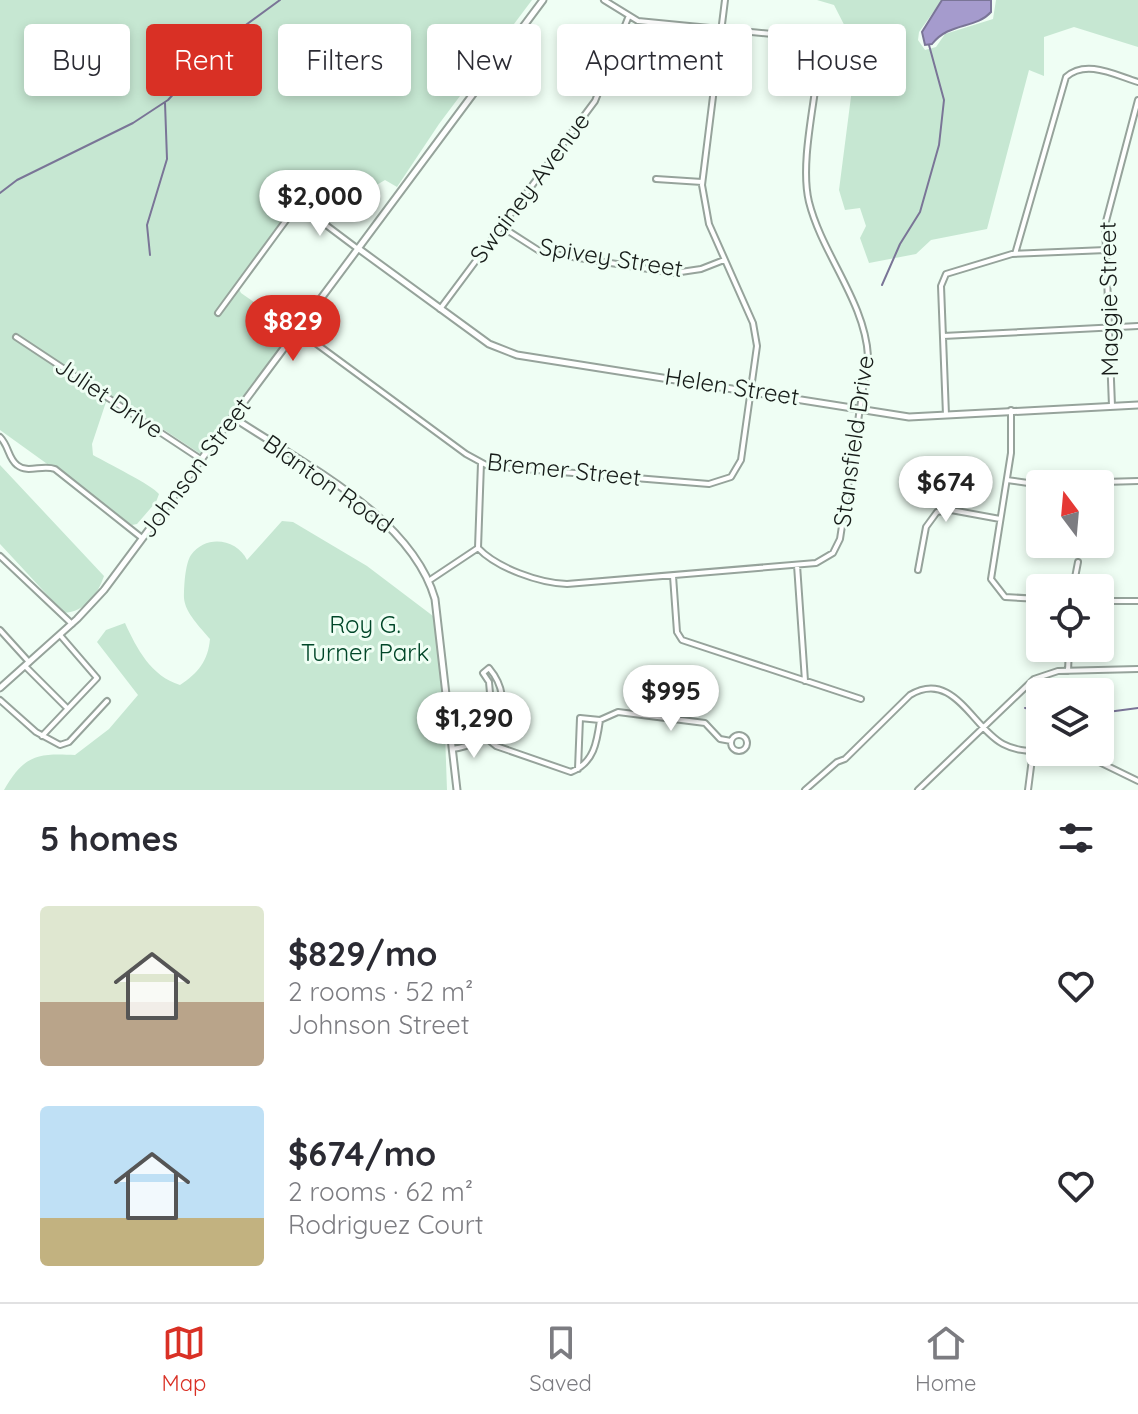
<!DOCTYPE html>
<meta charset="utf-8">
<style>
body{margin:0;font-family:Quicksand,sans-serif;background:#f2f2f3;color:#2b2b33;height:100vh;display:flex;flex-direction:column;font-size:30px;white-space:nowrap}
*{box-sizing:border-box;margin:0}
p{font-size:26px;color:#7c7c81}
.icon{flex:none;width:44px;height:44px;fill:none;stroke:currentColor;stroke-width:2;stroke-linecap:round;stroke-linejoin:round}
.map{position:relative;height:790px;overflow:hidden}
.drawer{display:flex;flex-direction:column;background:#fff;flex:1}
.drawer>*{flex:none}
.guide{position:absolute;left:24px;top:24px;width:1090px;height:72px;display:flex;gap:16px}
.needle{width:52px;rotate:344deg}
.buttons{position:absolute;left:1026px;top:470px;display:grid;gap:16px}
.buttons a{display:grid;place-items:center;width:88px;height:88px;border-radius:8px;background:#fff;box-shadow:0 4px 12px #0003;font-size:40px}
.price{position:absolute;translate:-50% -68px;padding:0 18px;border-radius:28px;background:#fff;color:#222;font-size:26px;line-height:52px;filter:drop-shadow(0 2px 4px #0008)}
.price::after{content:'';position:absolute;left:50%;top:48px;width:24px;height:18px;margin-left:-12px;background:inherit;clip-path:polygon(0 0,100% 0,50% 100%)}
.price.active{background:#d93025;color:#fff}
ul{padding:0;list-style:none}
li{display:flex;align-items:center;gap:24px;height:200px;padding:0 40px}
li span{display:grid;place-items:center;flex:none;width:224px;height:160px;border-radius:8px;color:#555}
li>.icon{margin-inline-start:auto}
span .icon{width:96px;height:96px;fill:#fffc;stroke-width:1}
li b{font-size:34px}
h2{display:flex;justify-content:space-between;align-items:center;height:96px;padding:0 40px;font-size:34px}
.chip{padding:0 28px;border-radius:8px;background:#fff;box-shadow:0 4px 12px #0003;font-size:28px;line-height:72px}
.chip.active{background:#d93025;color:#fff}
.tabs{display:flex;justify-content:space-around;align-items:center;height:112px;border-top:2px solid #e1e1e2;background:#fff;font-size:22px;color:#7c7c81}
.tabs a{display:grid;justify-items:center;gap:4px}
.tabs .active{color:#d93025}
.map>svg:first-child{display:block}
.green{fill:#c6e7d2}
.water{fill:#a59bcd;stroke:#7a7597;stroke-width:2}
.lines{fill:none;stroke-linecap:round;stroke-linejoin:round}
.stream{stroke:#7a7597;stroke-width:2}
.minor-casing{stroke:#96a39b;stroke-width:8}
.tertiary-casing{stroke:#96a39b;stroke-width:9}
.minor{stroke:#fff;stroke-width:4}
.tertiary{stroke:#fff;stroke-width:5}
.labels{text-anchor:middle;stroke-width:6;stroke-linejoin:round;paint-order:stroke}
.street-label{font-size:24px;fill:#171c19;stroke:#effef4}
.park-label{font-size:24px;fill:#004628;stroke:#effef4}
</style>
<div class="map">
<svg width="1138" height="790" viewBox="0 0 1138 790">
<rect width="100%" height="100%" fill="#effef4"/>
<path class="green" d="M0,0H532L439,124L397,187L385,180L353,199L328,185L312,184L236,283L241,293L288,326L289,334L202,455L119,400L106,402L92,444L93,455C107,463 152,485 159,494L156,502L137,524L132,525L0,430Z
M817,0H942L919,32L918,40L925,50L936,47L945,34L993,19L996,0H1138V47L1074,27L1044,37V76L1029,70L987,229L931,240L916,254L869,263L860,238L866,226L860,208L845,210L839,190L857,50L834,5Z
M0,465L104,576C98,594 85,612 64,613L0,544Z
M282,521L293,522L367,566L433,616L444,705L447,790H4C24,755 37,753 75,755L109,729L138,695L97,642L106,630L125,623C137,649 151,676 180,685C198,673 208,661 210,639C201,628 185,613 184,598C184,587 185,564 191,555C206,534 237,539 247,560Z"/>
<path class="water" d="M942,0H991V12C976,29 949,22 932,44L925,45L922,32Z"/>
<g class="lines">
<path class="stream" d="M0,193L17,180L133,123L168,100L217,46L280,0
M150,255L147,225L167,159L165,103
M882,285L900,244L920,212L939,145L944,100L929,45
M1025,708L1040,711
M1100,713L1138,708"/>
<g class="minor-casing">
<path id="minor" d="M656,179L702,182
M502,227L541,252L674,273L701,269L724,260
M1015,254L1066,77C1086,59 1115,75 1138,82
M440,309L595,101L628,18
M218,313L298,204L358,249
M299,331L466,454L488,466L709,484L731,477L741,460L757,346L753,323L709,224L702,185L725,0
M943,336L1138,326
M16,337L202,460
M1112,406L1105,225L1138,100
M1011,410V453L991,579L1005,597L1040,599
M946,415L941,286L946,274L1012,254L1106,250
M0,437C9,446 8,458 17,465C28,474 42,464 55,469L142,538
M1007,480L1035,484L1138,481
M478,548C497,568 539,583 567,584L816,563L833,553L840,539L868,356C865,302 822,254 809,202C800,165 814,107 818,68L810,47L793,36L638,21L604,0
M0,556L72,624
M797,565L805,681
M918,570L926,527L937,512L951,510L1000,519
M673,576L677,632L682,640L861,699
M430,580L478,548L481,463
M1073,588L1078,562
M1100,601H1138
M0,630L29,662
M25,666L66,707
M1068,671L1069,648
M0,700L36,732L60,745L69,742L107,701
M600,720L618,712L705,723L720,739L731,741
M731 743a8 8 0 1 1 16 0a8 8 0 1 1-16 0Z
M42,736L97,678L60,635
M486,738L496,746L571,772C594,763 597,742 600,720L580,718L578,769
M451,741L478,740
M452,749C494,744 519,704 489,668L483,673L489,682L491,704L503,712
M1043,752L1093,759L1138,781
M805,790L837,762L845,759L910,695C953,669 972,727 1003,744C1014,750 1027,751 1040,752
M918,790L1034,679L1058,671L1138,669
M1028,790L1033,751"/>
</g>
<g class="tertiary-casing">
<path id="tertiary" d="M359,249L489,344L517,355L909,417L1138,405
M234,418C303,464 411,516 435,599L457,790
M0,688L77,619L104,590L543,0"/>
</g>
<use href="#minor" class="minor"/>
<use href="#tertiary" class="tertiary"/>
</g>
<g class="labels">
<g class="street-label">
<text transform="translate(530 188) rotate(-53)" y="8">Swainey Avenue</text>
<text transform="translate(611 258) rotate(9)" y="8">Spivey Street</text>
<text transform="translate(1109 299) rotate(-91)" y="8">Maggie Street</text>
<text transform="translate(732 387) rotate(9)" y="8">Helen Street</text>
<text transform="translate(109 398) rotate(34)" y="8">Juliet Drive</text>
<text transform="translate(854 441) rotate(-82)" y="8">Stansfield Drive</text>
<text transform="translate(195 468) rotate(-53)" y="8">Johnson Street</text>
<text transform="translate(564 470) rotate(6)" y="8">Bremer Street</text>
<text transform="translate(328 484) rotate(35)" y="8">Blanton Road</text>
</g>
<g class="park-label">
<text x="365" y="633">Roy G.<tspan x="365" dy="28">Turner Park</tspan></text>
</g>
</g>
</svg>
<div class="buttons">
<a><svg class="needle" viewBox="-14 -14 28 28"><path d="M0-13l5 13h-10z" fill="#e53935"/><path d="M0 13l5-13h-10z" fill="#7c7c81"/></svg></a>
<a><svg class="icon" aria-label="locate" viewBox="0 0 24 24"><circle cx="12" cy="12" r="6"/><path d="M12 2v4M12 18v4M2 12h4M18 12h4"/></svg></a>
<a><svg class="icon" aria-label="layers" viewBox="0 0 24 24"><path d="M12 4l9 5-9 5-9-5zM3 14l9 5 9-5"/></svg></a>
</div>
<b class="price" style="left:320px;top:238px">$2,000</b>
<b class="price active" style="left:293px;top:363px">$829</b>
<b class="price" style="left:946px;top:524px">$674</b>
<b class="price" style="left:671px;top:733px">$995</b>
<b class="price" style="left:474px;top:760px">$1,290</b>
<div class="guide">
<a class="chip">Buy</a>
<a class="chip active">Rent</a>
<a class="chip">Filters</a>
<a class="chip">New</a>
<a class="chip">Apartment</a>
<a class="chip">House</a>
</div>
</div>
<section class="drawer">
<h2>5 homes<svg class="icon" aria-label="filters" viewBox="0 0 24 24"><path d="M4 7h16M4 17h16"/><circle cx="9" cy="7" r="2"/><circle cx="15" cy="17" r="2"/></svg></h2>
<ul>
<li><span style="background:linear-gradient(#dfe7d0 60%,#b9a48a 0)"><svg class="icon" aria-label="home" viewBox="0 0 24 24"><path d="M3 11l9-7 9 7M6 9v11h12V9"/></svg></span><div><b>$829/mo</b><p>2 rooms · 52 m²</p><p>Johnson Street</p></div><svg class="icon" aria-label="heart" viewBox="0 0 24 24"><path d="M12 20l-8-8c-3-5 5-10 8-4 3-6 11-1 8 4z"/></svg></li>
<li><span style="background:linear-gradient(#bfe0f5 70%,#c2b280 0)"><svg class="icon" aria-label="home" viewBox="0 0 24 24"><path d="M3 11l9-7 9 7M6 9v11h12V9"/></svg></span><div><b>$674/mo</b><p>2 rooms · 62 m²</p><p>Rodriguez Court</p></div><svg class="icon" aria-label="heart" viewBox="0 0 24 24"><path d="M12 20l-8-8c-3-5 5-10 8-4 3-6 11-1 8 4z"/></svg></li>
</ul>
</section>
<nav class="tabs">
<a class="active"><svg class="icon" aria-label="map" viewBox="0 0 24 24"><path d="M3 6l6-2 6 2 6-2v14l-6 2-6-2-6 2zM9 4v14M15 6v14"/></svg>Map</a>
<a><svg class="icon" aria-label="saved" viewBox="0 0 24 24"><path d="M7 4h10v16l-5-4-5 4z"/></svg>Saved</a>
<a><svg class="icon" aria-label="home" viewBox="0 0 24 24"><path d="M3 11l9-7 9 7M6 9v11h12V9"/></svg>Home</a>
</nav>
